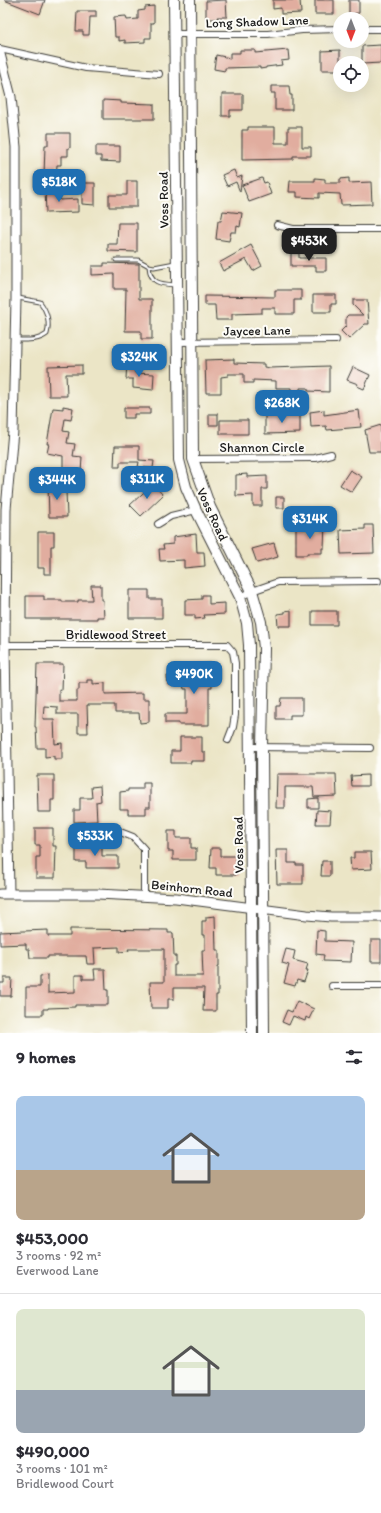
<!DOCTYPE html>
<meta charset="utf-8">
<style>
body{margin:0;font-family:Itim,sans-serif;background:#f2f2f3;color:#2b2b33;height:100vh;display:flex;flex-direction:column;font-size:15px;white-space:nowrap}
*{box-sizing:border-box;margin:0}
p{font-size:13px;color:#7c7c81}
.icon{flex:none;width:22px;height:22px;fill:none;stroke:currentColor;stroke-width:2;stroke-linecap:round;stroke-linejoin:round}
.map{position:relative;height:1033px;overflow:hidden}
.panel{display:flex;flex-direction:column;background:#fff;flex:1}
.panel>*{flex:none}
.needle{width:26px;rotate:180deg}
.fabs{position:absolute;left:333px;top:12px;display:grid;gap:8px}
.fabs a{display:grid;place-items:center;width:36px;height:36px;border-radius:50%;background:#fff;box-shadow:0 4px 16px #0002;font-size:20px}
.price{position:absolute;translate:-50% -34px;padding:0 9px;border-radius:8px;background:#1f6fb2;color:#fff;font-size:13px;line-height:26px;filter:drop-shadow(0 1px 2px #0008)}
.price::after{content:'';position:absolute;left:50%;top:24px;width:12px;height:9px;margin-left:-6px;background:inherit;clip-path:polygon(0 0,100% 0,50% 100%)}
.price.on{background:#222;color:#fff}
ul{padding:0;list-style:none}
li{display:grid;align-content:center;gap:8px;height:212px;padding:0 16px}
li+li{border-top:1px solid #e1e1e2}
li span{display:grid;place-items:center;height:124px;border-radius:8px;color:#555}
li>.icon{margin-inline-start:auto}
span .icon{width:72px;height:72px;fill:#fffc;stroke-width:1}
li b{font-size:17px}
h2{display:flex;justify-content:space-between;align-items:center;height:48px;padding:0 16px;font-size:17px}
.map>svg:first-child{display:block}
.building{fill:#e1ad9f}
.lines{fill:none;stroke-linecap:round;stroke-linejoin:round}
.lane-casing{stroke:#3b3a36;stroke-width:5}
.street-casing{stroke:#3b3a36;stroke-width:8}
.secondary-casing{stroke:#3b3a36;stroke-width:11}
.primary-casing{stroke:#3b3a36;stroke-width:12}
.lane{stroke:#fff;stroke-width:3}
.street{stroke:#fff;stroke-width:6}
.secondary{stroke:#fff;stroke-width:9}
.primary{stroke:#fff;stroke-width:10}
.labels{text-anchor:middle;stroke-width:4;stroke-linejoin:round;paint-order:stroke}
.street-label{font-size:13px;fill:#1c1c1c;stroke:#fdfcf7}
</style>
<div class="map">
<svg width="381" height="1033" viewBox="0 0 381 1033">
<rect width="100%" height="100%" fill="#fdfcf7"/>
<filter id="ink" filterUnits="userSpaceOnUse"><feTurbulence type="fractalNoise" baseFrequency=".025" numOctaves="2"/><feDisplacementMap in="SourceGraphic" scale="8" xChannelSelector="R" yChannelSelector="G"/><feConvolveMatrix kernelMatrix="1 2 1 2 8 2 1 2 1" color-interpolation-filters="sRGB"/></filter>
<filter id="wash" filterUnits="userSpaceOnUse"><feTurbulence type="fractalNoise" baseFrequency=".012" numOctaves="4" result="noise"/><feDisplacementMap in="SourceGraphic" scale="16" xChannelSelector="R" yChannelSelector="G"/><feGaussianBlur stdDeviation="0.9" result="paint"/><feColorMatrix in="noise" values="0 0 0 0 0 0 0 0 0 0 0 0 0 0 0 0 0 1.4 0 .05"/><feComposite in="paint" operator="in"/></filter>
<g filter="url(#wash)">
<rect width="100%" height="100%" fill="#ebe5c6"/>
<g id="blocks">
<path class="building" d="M4,0H45L40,14Z
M226,0L227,17H217L218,19H206V1Z
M273,0H300L301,13L281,14V8L273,9Z
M315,0H334V14H315Z
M349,0H359V13L349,14Z
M154,6V23H151V38H145V42L125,43V40L119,41V37H115L114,17L126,16L127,20L138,19V11L145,10V7Z
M77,11H96V17H90L89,35H83V31H76Z
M381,45V63L362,64V46Z
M240,50H255V53L288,50L289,60L281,61L282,65L266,67V68L260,69V67L225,68V71L214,69L216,55L230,58V53H240Z
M340,50V70H322V51Z
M271,86H289L290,95H292V110H275V93H271Z
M222,94H243V110H230V116H222Z
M103,100L121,101V103L154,104V119H103Z
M248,127H275V143H288V127H302V147H311V156H293V159L242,160V130H248Z
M48,133H70V148H68V156H61V165H57L56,176H44L45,145H48Z
M96,146H120V162L101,161V156H96Z
M234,170L237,178L242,176L240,192L236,182L227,186L222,175Z
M262,178L264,183L267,182L271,194L249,202L242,185Z
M315,178L325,179V183H340V179L349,178V183L371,182L372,204L341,205L340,194L319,193V198L297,197V192H289L290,181H315Z
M127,181H137V207H109V195H127Z
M82,183H95V205L82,204Z
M45,189H60V200L78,199V212L46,213Z
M223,211L242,213L240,227L237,226L236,232H231L229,241L216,239L218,221H221Z
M118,223H137V252L108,251V244H117Z
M251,245L262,266L253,271L246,259L223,271L219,263Z
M291,253H299V258H326V271H316V266H291Z
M104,263L139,264V299H152V339H141V331H125L126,289H114V274L92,275V266H104Z
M275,290H301V300H294V314H275V308H262V313L232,314V320H216L215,305H205V296L275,297Z
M313,295H336V304H331V312H313Z
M353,300H367L369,324H365L349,339L341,331L346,326V317L348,315H363L353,305Z
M234,359V363L264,364V367L270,368L329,366V392L308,391V388H300V393H291V388H276V381L253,380V383H244V374H228V376L221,377V393H206L205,360Z
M127,361H135V373L154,374L153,390L133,388V379H126Z
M82,365V374H66L67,396H49L48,366Z
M353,367L370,375L364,389L357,386L358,384L347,380Z
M63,406L73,408L71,420L65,419L63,431L69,432L67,443L75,444L73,456L82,457L81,473H68V468H63V456L47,453L49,444H47L53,408L63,409Z
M124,408H150V414H134V418H124Z
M324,410V415L359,410L361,427L327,430L326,426L311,427L310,412Z
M265,412H273V415L300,414V433L265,434Z
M209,414H218V425H209Z
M220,420H248V434H220Z
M381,425V452H369L365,430Z
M115,446H139V460L154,461L153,468L138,467L139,462H120V467H114Z
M350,470L362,477L352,492L340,485Z
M247,474V477L267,476V489H262V506H253V495L236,496V475Z
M64,483V491H66L67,517H49L48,484Z
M153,484L163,495L141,516L130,505Z
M276,497H284V508H276Z
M318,523H325L324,548H322V553H307V555H296V524H303V529H318Z
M365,525H373L374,553L341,554L340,530L365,529Z
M38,532H54V546H51V574H44V568H38Z
M196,534L197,552H204L205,566L184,568V560L160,561L159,549H164L163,545L173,544V537Z
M274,543L278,557L257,563L252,549Z
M91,585H101V600H103L104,617H97V619H26V596H44V600H62V602H78V600H92Z
M129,590H149V599H162V618H129Z
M202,595H209V604L225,603V614L204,615L205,618L195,619V615H185V600L202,599Z
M291,610V626H278L277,614L285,613V611Z
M312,611H337V625H312Z
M211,663L212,688H209V725H179V723H165V714H187V689H184L183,684L168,685L167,676H178V674L189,673V664Z
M37,664H63L62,690L59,689V701H77V690H79V683H87V680H93V684L105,683V694L143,693V699H149V722L140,723L139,713H115V705H87L88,733H78V714H57V707L44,706L43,719H54L55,744L62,743V759H54V756L45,757V748H37L36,727H35Z
M281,698H302V715H290V719H276V706H280Z
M180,737H202V752H205V761H191V763H171V751H180Z
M277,774H336L337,796L314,797L313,787H285V808H276Z
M37,775H54V800H51V812H38Z
M368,775V786H352L351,776Z
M143,783H150V807H146V814H128V809H120V792L128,791V789H143Z
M100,786L101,801L96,802L97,821L74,822V810H80V798H92L91,787Z
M318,798V808H308V799Z
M317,810L331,811L330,824H316Z
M35,828H53V846H56L55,878H36V857H40V845H35Z
M168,831H176V838H191V848H196V860H173V851H168Z
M76,845H102V856H118V868H86V862H76Z
M211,848H220V856H236V875H216V868H210Z
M276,850H288V863H296V865H303V884H277Z
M354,852H371L372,869L351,870L350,858H354Z
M322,861H330V876H321Z
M215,916L216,950H219V966H218V995H216V1011H203L204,988H174V999H168V1008H151L150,982H164V949H128L129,951L119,952V947L94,948L95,964H87L86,956H48V958H30L29,949H26V944L0,945V932L48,930V936H70V929L168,930V933H173L174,956H176V965H174V976H203L202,950H205V935H202V921H206V917Z
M317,930L325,931V941L352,942L351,962L323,961L324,955L316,954Z
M371,940H381V962H371Z
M286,949L295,951L293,960L308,964L306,970H308L304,982L297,980L295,986L284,983L289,965L282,963Z
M94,969H105L106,990H108V1005H75V1007L48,1008V1009H43V1015H26V987H40V976L48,975V993L75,992V975H83V979H95Z
M4,978H12L11,996H0V983H4Z
M297,1001L314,1009L309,1019L306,1017L305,1021L293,1016L289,1025L282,1022L287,1010L292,1012Z"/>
</g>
</g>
<g filter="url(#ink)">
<use href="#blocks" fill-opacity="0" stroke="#3b3a36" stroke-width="1"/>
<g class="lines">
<g class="lane-casing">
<path id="lane" d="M116,260H138L149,266L154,267L175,263
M149,266C150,284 161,284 176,285
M17,340C28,340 38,341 47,334C50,322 47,311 40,302L18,298"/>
</g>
<g class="street-casing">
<path id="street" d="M362,29H381
M175,34H268L302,30L340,29
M0,49L86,68L159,74
M277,225L293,229H381
M178,342L336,340
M193,459L315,458L331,454
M158,524L171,516L196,510
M240,597L252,591L278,582L378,581
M5,645H227L233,652L235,663V715L233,727L228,740
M249,747L370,748
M115,830L133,837L144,849V896
M332,986H381"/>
</g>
<g class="secondary-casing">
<path id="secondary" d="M0,54L11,97L16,147V299L13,431L6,509L5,645L9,894
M0,894H98L176,898L307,915L331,917H381"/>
</g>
<g class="primary-casing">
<path id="primary" d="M174,0L179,460L186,487L196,510L240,597L247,623L249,645L252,1033
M190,0L193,459L210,507L252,591L261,622L264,648L262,747L264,1033"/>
</g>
<use href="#lane" class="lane"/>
<use href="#street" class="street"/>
<use href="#secondary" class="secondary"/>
<use href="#primary" class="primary"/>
</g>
</g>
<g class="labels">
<g class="street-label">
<text transform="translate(257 21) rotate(-2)" y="5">Long Shadow Lane</text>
<text transform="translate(163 200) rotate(-91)" y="5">Voss Road</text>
<text transform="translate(257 330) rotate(-1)" y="5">Jaycee Lane</text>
<text x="262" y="452">Shannon Circle</text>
<text transform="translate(213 514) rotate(65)" y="5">Voss Road</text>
<text x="116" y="639">Bridlewood Street</text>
<text transform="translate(238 845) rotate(-91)" y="5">Voss Road</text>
<text transform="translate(192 888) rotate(6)" y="5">Beinhorn Road</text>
</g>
</g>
</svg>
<div class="fabs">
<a><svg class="needle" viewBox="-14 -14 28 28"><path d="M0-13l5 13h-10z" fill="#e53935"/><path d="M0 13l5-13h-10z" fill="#7c7c81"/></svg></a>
<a><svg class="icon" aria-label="locate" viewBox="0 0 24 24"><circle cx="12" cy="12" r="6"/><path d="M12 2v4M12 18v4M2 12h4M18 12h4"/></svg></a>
</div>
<b class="price" style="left:59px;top:203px">$518K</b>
<b class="price on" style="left:309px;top:262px">$453K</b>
<b class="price" style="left:139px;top:378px">$324K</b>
<b class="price" style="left:282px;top:424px">$268K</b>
<b class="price" style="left:147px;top:500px">$311K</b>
<b class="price" style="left:57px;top:501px">$344K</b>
<b class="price" style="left:310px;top:540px">$314K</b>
<b class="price" style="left:194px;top:695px">$490K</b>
<b class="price" style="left:95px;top:857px">$533K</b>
</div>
<section class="panel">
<h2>9 homes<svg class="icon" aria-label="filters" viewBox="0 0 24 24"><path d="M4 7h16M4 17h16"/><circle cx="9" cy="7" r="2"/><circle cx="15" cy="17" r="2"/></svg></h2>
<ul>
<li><span style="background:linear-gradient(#a9c7e8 60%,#b9a48a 0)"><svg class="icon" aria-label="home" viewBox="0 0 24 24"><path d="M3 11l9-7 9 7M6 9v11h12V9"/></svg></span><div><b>$453,000</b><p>3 rooms · 92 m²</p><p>Everwood Lane</p></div></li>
<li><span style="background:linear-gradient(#dfe7d0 65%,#9aa5b1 0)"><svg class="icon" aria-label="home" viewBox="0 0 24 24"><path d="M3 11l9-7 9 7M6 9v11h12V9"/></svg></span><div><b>$490,000</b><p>3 rooms · 101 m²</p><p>Bridlewood Court</p></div></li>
</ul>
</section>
